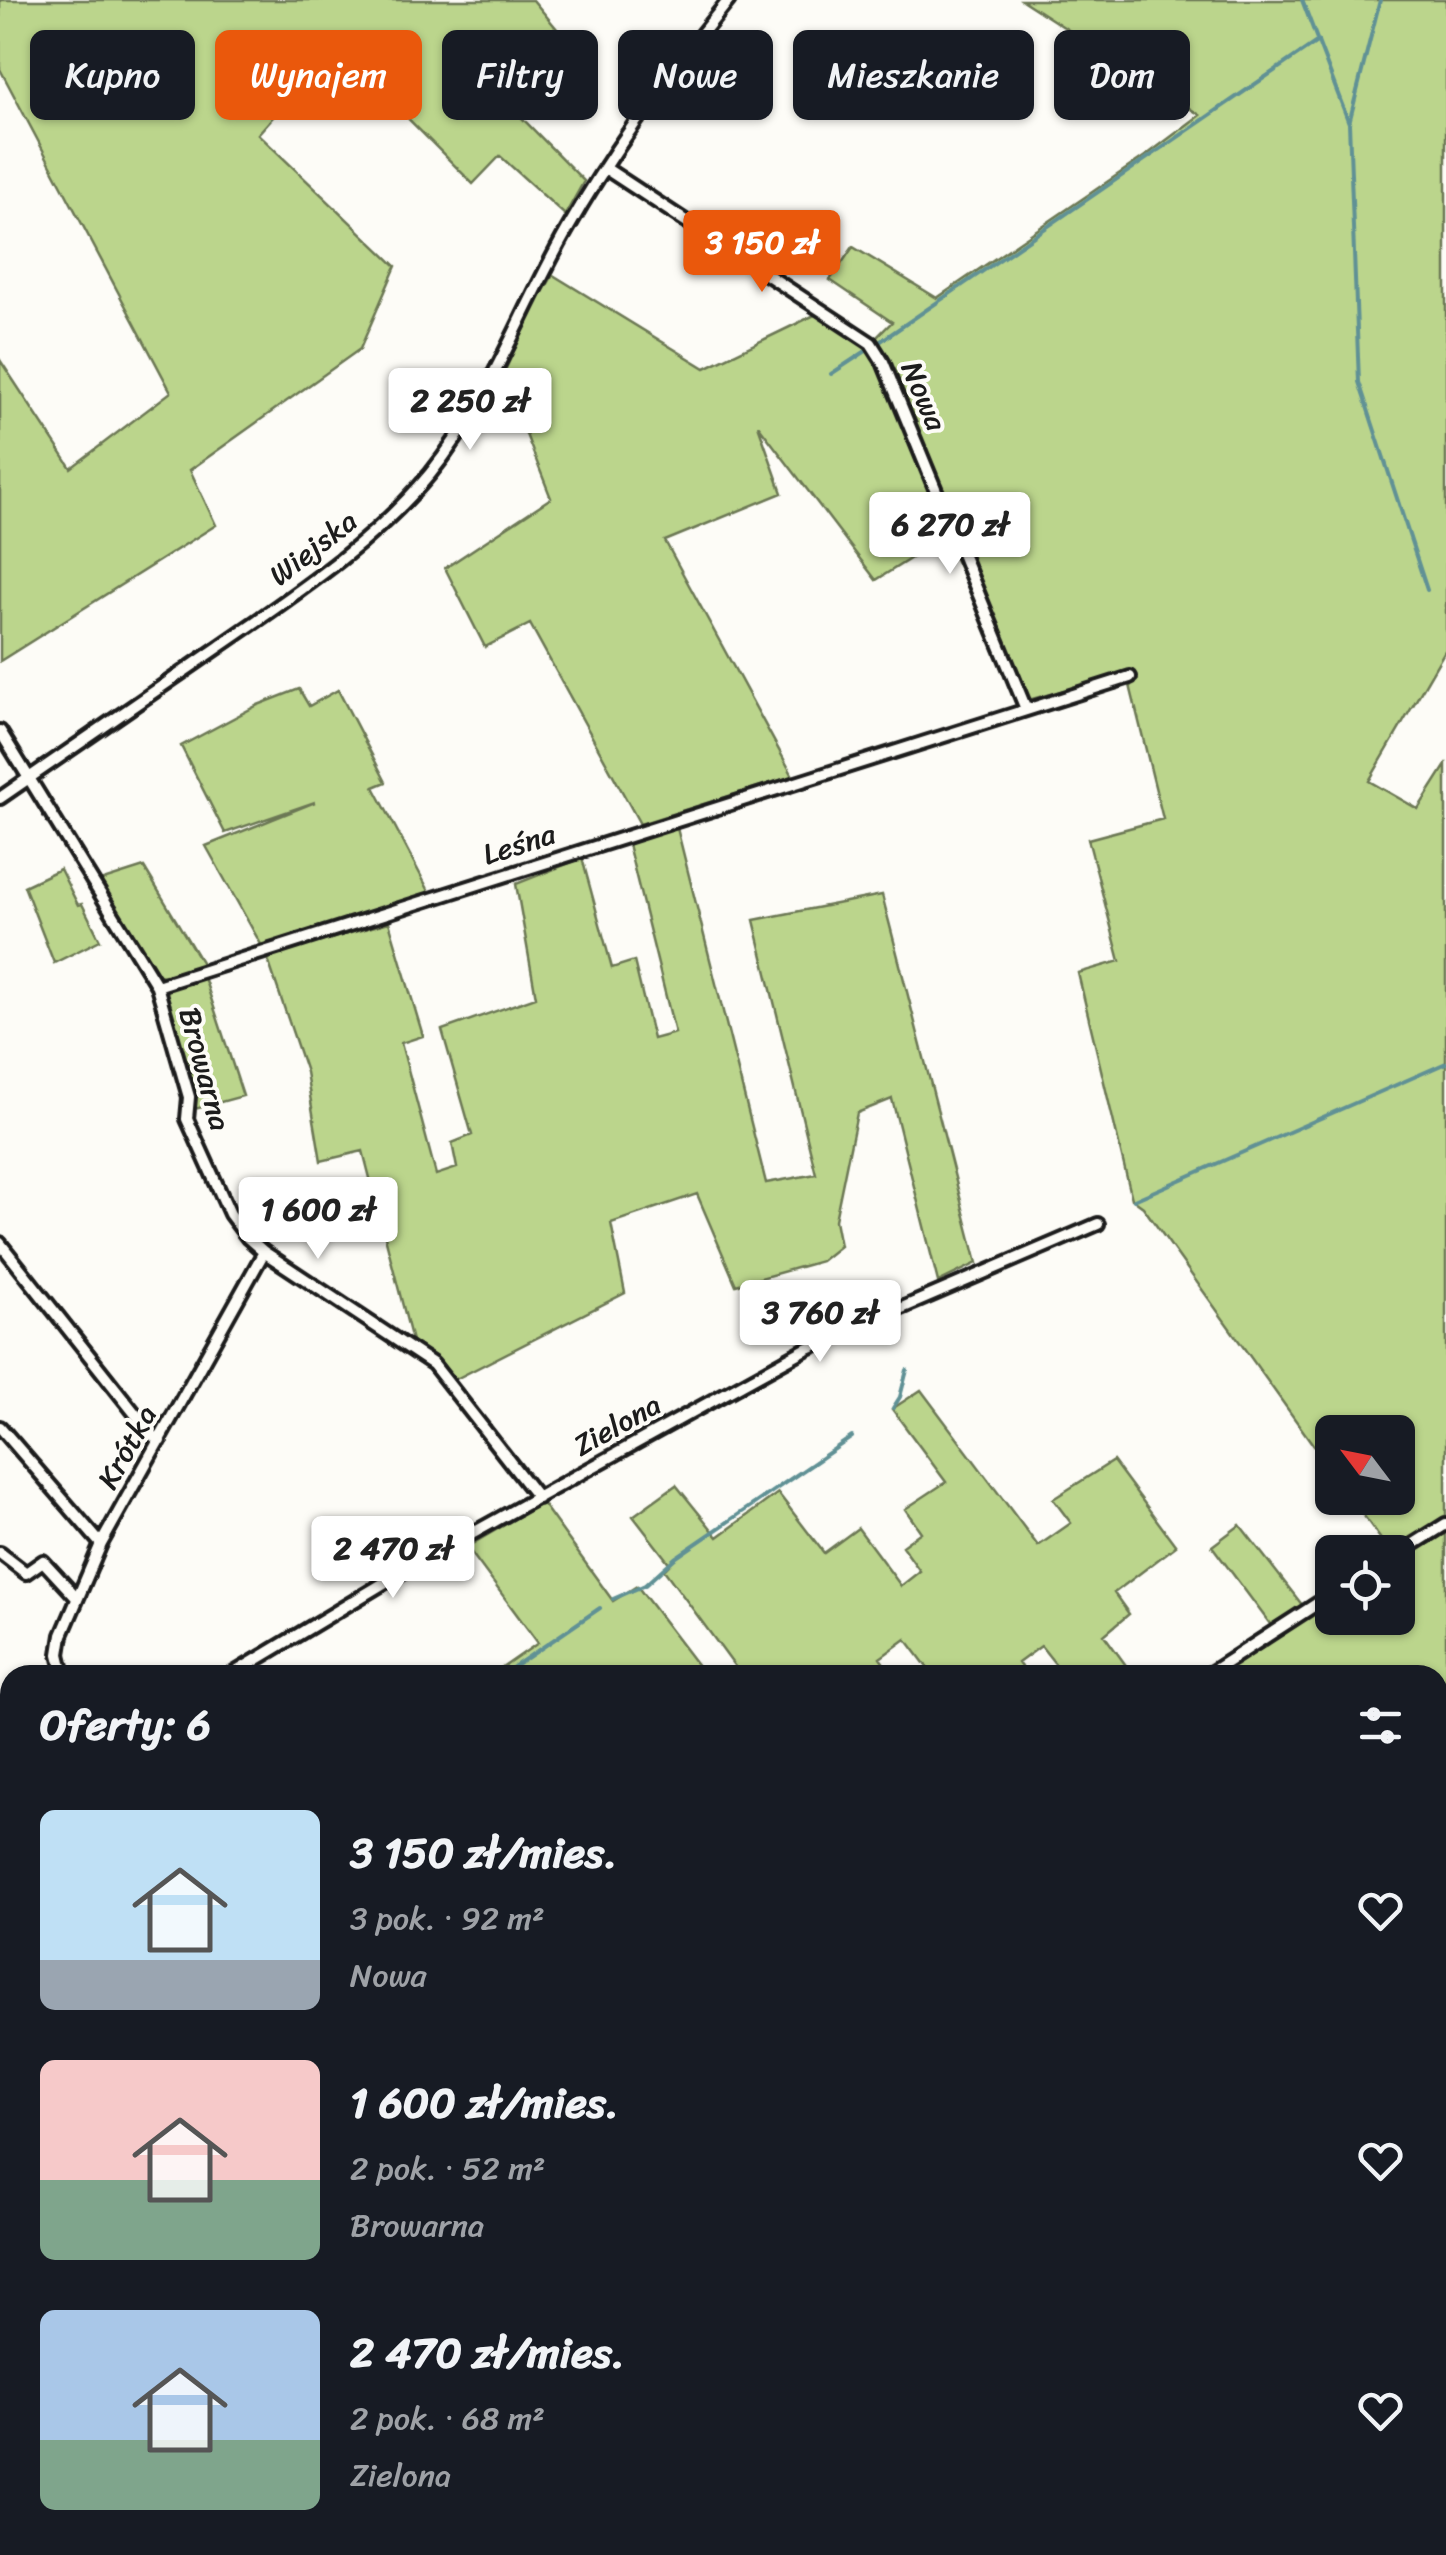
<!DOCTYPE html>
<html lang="pl">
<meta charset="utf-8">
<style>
body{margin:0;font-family:Sriracha,sans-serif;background:#242831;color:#f1f3f6;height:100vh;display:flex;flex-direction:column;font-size:38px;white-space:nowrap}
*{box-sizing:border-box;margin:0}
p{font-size:32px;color:#9ea1a6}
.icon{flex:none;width:55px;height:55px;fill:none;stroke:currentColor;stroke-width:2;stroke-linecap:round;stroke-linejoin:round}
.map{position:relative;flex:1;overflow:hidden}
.details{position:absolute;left:0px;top:1665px;width:1448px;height:890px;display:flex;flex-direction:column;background:#171b24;border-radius:30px 30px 0 0;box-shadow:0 2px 8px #0004}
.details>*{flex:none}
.banner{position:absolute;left:30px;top:30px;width:1388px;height:90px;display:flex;gap:20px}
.needle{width:65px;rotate:302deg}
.tools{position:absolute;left:1315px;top:1415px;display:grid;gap:20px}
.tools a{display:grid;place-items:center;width:100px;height:100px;border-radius:15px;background:#171b24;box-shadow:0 2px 8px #0004;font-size:50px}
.price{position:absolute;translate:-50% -85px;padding:0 22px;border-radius:10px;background:#fff;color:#222;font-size:32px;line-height:65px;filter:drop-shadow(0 2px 5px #0008)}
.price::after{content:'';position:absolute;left:50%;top:60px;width:30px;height:22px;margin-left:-15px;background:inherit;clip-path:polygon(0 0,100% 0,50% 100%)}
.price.selected{background:#ea580c;color:#fff}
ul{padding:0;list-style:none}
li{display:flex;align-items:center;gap:30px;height:250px;padding:0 40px}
li span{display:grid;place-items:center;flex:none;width:280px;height:200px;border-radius:15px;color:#555}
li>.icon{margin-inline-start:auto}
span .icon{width:120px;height:120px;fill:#fffc;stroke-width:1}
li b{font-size:42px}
h2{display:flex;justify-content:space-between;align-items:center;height:120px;padding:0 40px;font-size:42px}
.tag{padding:0 35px;border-radius:15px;background:#171b24;box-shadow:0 2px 8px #0004;font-size:35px;line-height:90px}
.tag.selected{background:#ea580c;color:#fff}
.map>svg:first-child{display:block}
.green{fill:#bbd58c;stroke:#6c7854;stroke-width:2.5}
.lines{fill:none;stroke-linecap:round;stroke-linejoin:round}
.stream{stroke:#609195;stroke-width:4}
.minor-casing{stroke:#1c1c1c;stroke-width:18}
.minor{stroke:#fdfcf7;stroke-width:10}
.labels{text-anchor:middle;stroke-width:8;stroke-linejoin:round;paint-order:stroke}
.street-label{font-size:30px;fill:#1c1c1c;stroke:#fdfcf7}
</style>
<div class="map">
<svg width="1446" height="2555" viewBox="0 0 1446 2555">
<rect width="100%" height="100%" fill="#fdfcf7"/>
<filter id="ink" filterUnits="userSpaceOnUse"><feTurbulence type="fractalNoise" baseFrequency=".01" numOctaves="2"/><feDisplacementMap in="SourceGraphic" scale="20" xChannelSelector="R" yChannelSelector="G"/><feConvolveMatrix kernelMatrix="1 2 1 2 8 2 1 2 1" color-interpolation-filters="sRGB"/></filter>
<g filter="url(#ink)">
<path class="green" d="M0,0H533L572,47L516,112L584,181L565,215L500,156L473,184L336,46L258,134L396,266L360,349L190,470L216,525L0,661V360L71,468L171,392L0,69Z
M1022,0H1446V649L1369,781L1418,809L1446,765V2555H521L513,2545H1438V1675H1215L1332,1601V1618H1398V1552H1390L1351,1498H1398V1432H1332V1471L1143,1207L1132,1199L1078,973L1120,961L1088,839L1163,819L1127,673L1021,702L945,537L876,580L758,425L782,493L665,541L793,776L640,824L530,624L485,647L445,568L551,498L520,419L498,386L533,309L553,275L705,368L827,309L875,339L892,322L830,280L853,247L937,298L1148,154L1200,115Z
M299,689L309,706L338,690L386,782L374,787L430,893L263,948L206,846L315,802L225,833L181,746L258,705Z
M677,828L766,1183L816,1174L754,920L882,895L977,1263L938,1282L892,1099L857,1113L835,1220L840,1246L821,1261L736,1285L697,1194L611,1223L625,1293L450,1382L412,1341L363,1151L321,1161L306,1072L267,957L389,922L423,1036L401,1043L436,1175L457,1168L452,1143L472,1135L442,1030L536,997L516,884L582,858L612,968L634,961L653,1039L675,1033L628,844Z
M144,867L203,965C187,971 167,983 152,971L97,882Z
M60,869L78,905L82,904L100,940L54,963L24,886Z
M204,977L243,1096L195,1109L165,999L169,987Z
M921,1390L1038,1546L1071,1523L1053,1499L1113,1461L1176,1546L1114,1593L1129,1614L1104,1635L1133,1675H1064L1041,1646L1018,1663L1027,1675H933L906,1639L880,1658L892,1675H741L664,1570L670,1564L633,1516L676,1485L718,1537L778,1493L824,1553L858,1528L901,1586L920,1571L902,1546L921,1532L905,1509L946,1482L892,1409Z
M542,1503L613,1601L637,1586L705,1675H492L538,1643L467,1547Z
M1240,1525L1303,1606L1273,1628L1212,1546Z
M10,2027V2545H302L296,2555H0V2039Z"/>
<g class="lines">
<path class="stream" d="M1302,0L1349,123L1359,382L1427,590
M1349,123L1380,0
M878,343L1318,41
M831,374L869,349
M1134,1200L1446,1063
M928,1291L975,1270
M893,1408L900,1397L907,1370
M613,1599L645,1585L675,1558L852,1437
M502,1675L600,1608
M379,2555L384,2545"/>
<g class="minor-casing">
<path id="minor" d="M605,168L871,343L883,362L1026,709
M0,731L157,986L189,1097L187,1119L230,1214L248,1238L264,1252L433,1364L538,1498
M0,798C73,748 146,697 219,647C294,595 371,545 430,474C490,400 520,312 567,230C613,148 670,72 729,0
M157,986L1130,677
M0,1243L152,1435L160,1441
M0,1427L101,1544
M0,1553L26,1573L43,1561L77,1598
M1398,1554L1446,1524
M64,1675L59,1654L62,1635L101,1544L264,1252
M231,1675L399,1574L806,1349L1098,1224
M1207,1675L1332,1594
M0,1767L10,1765
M0,1961L10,1978
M506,2545L515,2555
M444,2555L450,2545"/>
</g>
<use href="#minor" class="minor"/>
</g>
</g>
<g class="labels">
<g class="street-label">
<text transform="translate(924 396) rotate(67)" y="10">Nowa</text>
<text transform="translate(313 548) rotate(-38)" y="10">Wiejska</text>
<text transform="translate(519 844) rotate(-18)" y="10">Leśna</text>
<text transform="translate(205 1069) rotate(75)" y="10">Browarna</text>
<text transform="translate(617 1425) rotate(-29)" y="10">Zielona</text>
<text transform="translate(127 1447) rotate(-61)" y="10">Krótka</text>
</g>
</g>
</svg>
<div class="tools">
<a><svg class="needle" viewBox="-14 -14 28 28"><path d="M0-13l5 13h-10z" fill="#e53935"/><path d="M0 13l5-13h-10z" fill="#9ea1a6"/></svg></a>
<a><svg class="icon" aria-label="locate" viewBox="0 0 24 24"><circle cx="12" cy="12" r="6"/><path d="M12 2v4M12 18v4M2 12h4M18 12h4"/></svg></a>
</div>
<b class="price selected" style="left:762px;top:295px">3 150 zł</b>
<b class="price" style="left:470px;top:453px">2 250 zł</b>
<b class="price" style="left:950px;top:577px">6 270 zł</b>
<b class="price" style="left:318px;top:1262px">1 600 zł</b>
<b class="price" style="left:820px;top:1365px">3 760 zł</b>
<b class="price" style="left:393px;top:1601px">2 470 zł</b>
<div class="banner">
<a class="tag">Kupno</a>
<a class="tag selected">Wynajem</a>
<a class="tag">Filtry</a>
<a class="tag">Nowe</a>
<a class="tag">Mieszkanie</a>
<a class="tag">Dom</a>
</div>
<section class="details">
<h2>Oferty: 6<svg class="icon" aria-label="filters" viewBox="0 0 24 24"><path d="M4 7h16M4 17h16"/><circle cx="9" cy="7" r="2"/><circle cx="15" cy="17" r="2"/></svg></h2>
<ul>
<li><span style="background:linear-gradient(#bfe0f5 75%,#9aa5b1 0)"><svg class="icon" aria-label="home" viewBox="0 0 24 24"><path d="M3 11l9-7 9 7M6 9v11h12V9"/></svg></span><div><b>3 150 zł/mies.</b><p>3 pok. · 92 m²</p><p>Nowa</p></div><svg class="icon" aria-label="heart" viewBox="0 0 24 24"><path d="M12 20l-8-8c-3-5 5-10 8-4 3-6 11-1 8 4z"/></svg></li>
<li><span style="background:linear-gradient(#f6c9c9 60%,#7fa58c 0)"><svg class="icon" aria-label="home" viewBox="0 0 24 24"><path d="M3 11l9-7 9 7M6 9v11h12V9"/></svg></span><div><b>1 600 zł/mies.</b><p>2 pok. · 52 m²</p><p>Browarna</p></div><svg class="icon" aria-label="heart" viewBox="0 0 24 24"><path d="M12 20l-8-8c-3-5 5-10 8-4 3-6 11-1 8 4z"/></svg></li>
<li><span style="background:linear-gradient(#a9c7e8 65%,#7fa58c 0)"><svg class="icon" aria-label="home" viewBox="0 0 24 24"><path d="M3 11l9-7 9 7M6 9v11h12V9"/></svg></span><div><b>2 470 zł/mies.</b><p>2 pok. · 68 m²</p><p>Zielona</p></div><svg class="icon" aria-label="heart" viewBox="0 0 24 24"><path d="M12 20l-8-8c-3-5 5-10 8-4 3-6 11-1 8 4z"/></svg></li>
</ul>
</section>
</div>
